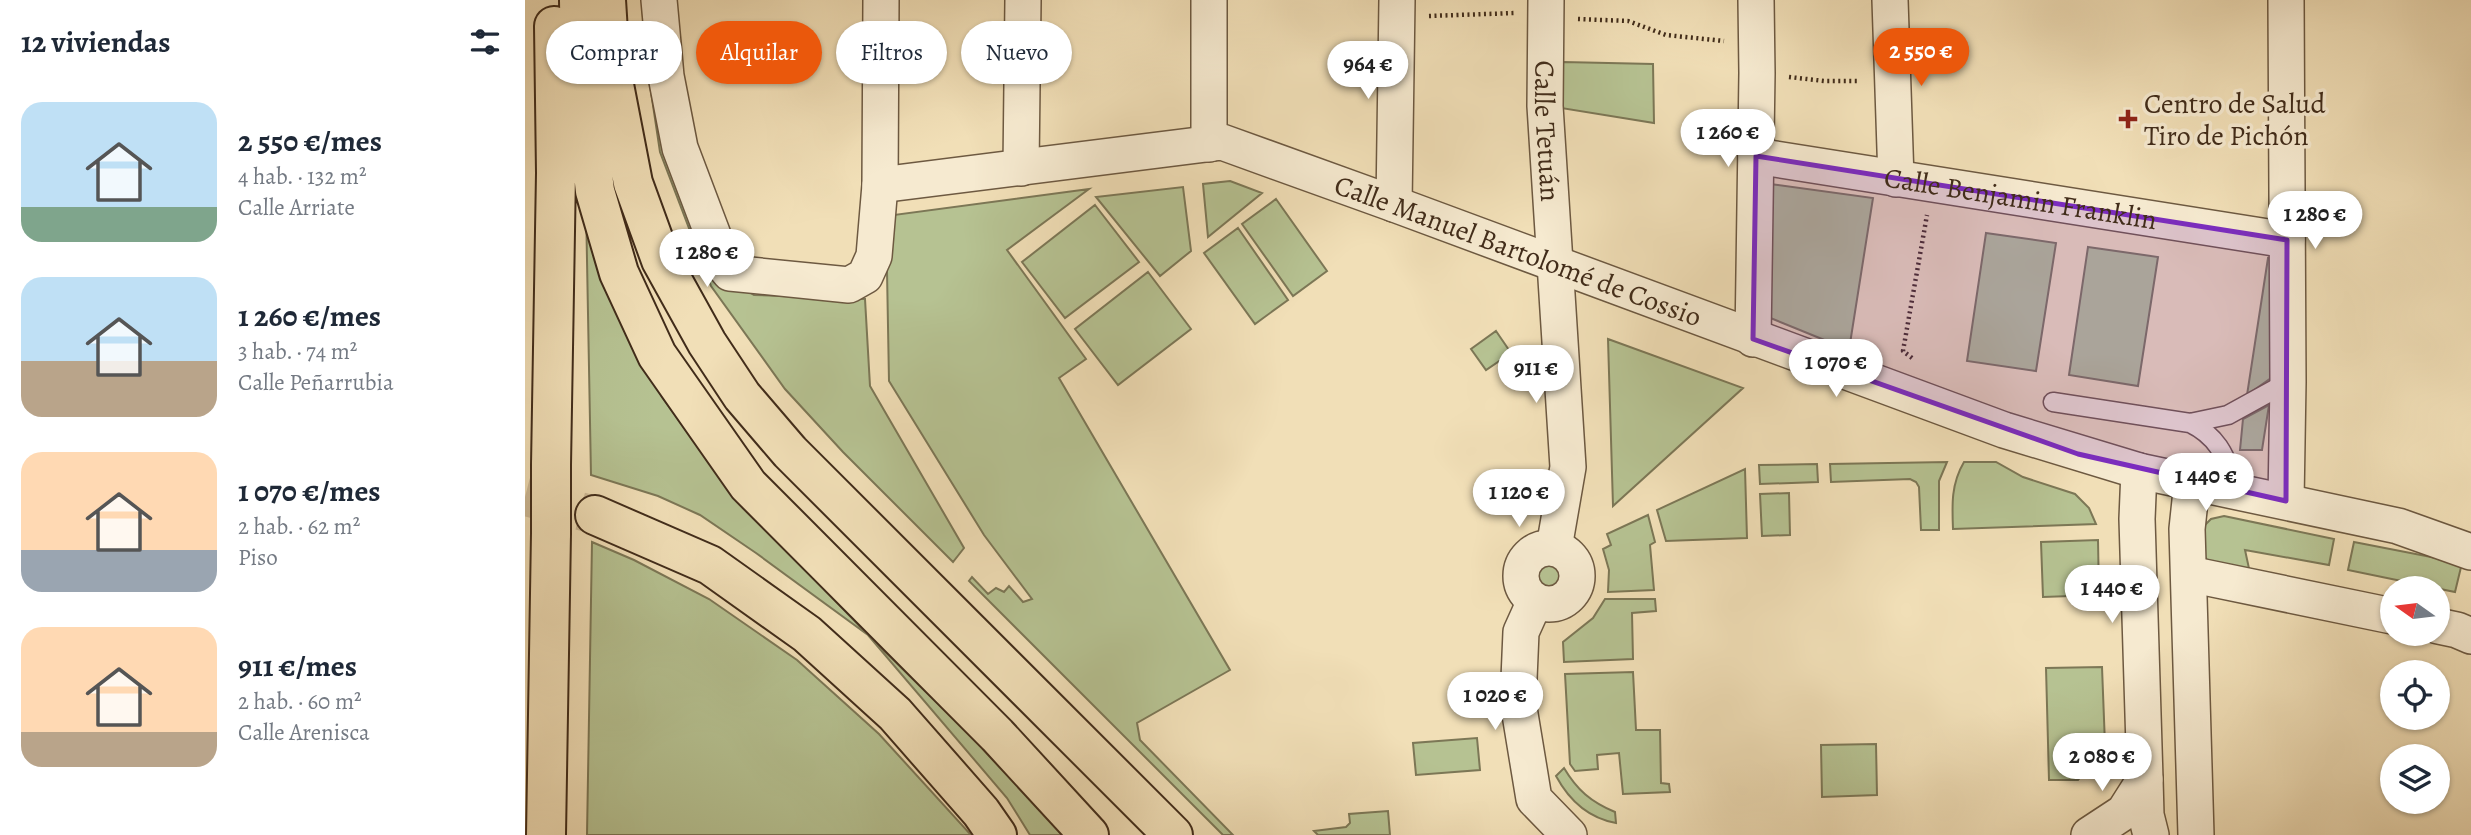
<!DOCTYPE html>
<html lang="es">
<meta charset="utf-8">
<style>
body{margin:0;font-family:Alegreya,serif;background:#f6f6f7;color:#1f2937;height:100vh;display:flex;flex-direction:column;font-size:26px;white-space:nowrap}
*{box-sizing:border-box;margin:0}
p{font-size:23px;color:#747a83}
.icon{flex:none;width:38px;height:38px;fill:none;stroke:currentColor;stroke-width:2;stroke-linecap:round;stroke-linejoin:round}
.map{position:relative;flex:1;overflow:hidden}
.drawer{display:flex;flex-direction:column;background:#fff;width:525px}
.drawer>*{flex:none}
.banner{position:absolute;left:21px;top:21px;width:665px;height:63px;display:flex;gap:14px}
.needle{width:46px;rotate:284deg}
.controls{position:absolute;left:1855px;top:576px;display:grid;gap:14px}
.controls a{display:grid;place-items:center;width:70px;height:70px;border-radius:50%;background:#fff;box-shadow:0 2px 5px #0004;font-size:35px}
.price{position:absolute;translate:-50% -60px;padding:0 16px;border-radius:24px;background:#fff;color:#222;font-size:23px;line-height:46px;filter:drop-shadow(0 2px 4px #0008)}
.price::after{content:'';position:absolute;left:50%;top:42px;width:21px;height:16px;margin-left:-10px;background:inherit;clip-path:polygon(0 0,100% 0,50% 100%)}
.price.on{background:#ea580c;color:#fff}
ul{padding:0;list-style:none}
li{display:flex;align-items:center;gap:21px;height:175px;padding:0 21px}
li span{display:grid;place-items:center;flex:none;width:196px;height:140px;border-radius:21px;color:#555}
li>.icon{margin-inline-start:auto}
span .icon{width:84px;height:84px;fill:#fffc;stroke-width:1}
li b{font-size:30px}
h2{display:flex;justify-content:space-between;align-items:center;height:84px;padding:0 21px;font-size:30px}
.pill{padding:0 24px;border-radius:32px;background:#fff;box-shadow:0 2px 5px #0004;font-size:24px;line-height:63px}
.pill.on{background:#ea580c;color:#fff}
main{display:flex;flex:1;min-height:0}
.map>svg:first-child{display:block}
.green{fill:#b6c292;stroke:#7c7756;stroke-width:2}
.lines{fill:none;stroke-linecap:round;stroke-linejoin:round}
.motorway-tunnel{stroke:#cebb98;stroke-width:38;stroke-dasharray:38 19;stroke-linecap:butt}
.service-casing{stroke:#6d5941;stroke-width:21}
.minor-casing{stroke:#6d5941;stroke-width:38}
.motorway-casing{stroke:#412c1a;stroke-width:42}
.path{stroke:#412c1a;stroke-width:4.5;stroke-dasharray:2 3.5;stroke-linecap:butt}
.service{stroke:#f6ead0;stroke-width:18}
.minor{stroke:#f6ead0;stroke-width:35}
.motorway{stroke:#f1dfb7;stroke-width:38}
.motorway-bridge-casing{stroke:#412c1a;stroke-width:42;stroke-linecap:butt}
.motorway-bridge{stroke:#f1dfb7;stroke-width:38}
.marked{fill:#7b2cbf;fill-opacity:0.2;stroke:#7b2cbf;stroke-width:5;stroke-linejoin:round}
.poi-dot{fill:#8f2418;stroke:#f6ead0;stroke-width:2.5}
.labels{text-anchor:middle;stroke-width:7;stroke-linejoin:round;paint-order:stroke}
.poi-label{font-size:28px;fill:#412c1a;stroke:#f6ead0;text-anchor:start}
.street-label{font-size:28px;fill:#412c1a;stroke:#f6ead0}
</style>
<main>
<section class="drawer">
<h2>12 viviendas<svg class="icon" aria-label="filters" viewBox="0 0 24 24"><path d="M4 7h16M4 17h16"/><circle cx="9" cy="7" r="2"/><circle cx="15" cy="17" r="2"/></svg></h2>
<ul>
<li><span style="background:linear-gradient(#bfe0f5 75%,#7fa58c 0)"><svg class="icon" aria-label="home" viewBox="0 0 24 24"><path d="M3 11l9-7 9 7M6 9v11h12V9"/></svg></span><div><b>2 550 €/mes</b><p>4 hab. · 132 m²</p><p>Calle Arriate</p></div></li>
<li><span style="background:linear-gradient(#bfe0f5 60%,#b9a48a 0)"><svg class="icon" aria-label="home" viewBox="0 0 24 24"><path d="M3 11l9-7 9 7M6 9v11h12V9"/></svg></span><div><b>1 260 €/mes</b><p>3 hab. · 74 m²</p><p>Calle Peñarrubia</p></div></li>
<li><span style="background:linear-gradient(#ffd9b3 70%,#9aa5b1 0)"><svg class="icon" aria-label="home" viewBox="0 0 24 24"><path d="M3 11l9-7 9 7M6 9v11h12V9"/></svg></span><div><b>1 070 €/mes</b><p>2 hab. · 62 m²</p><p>Piso</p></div></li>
<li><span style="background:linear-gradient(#ffd9b3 75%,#b9a48a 0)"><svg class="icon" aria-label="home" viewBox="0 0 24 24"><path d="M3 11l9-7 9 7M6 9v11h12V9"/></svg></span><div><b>911 €/mes</b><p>2 hab. · 60 m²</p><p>Calle Arenisca</p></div></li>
</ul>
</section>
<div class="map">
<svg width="1946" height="835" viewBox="0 0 1946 835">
<rect width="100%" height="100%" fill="#f1dfb7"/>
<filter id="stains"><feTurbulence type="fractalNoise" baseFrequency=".00286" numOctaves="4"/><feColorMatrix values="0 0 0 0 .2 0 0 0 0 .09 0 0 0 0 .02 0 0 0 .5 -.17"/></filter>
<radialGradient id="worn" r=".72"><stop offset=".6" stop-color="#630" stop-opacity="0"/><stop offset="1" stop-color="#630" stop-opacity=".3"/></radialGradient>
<path class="green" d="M117,0L202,278L229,295L340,299L345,386L439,548L428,562L318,452L260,389L186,286L135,152L120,52Z
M1038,62L1128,64L1129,123L1036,108Z
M705,181L737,193L683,237L678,184Z
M1245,184L1348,198L1324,350L1243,317Z
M658,187L666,251L635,276L571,197Z
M564,189L482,250L561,359L534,378L705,670L612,723L615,740L708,835H698L444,581L447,577L463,594L471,588L479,592L484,586L498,602L507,599L459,535L364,381L361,216Z
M751,199L802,271L768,296L717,224Z
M570,205L614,262L540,318L497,262Z
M61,206L95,316L137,397L195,477L254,542L343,635L511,800L540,835H505L482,798L343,635L231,553L175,515L133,496L66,475Z
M713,228L763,300L730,324L679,253Z
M1461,233L1531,243L1511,371L1442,361Z
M1563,247L1633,257L1613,386L1544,375Z
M1743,258L1752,260L1746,378L1722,395Z
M623,272L666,329L593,385L550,329Z
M971,331L986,353L961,370L946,349Z
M1083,339L1218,388L1088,506Z
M1744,405L1737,450H1715L1718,419Z
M1422,462L1414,481V530H1396L1394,487L1391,482L1385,479L1306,482L1305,464Z
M1439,462H1471L1498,477L1550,494L1564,508L1571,524L1428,529C1427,505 1426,484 1439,462Z
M1292,464L1293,482L1235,484L1234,465Z
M1220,469L1222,538L1141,541L1132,510Z
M1264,493L1265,535L1237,536L1235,494Z
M1123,515L1130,542L1125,545L1129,590L1083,592L1084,570L1078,549L1086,545L1082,534Z
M1699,516L1809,539L1804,565L1720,550L1725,573L1683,561L1676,552V529L1686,519Z
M1573,540L1574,595L1518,597L1516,542Z
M67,542L109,560L184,599L272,660L354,734L446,835H62Z
M1829,542L1937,563L1930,592L1823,570Z
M1005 576a18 18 0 1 1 36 0a18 18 0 1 1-36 0Z
M1080,599H1130L1131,611L1107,613L1108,659L1039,662L1038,642L1068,618Z
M1577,667L1580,745L1553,780H1524L1521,668Z
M1108,672L1111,730H1135L1136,783L1144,784L1145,792L1098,794L1094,753L1072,755L1073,769L1050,771L1045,764L1040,674Z
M952,738L955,770L891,775L888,743Z
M1351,744L1352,795L1297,797L1296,745Z
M1039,768C1052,790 1066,802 1090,812L1091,823C1063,818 1044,800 1031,776Z
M863,811L865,835H793L789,831L821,827L825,823L824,814Z"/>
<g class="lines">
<path class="motorway-tunnel" d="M0,497L70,515"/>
<g class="service-casing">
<path id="service" d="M1528,402L1665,423C1696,438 1701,460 1714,491
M1665,423L1703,415L1763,382"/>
</g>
<g class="minor-casing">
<g id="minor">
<path d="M134,0L141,76L155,148L200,267L205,273L324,285L340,276L349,256L355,185L356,0"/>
<path id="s1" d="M1021,0L1020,106L1043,467L1029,548"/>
<path d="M1365,0L1371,179"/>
<path d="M684,144V0"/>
<path id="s2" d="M1231,156L1762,240"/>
<path d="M496,168L498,0"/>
<path id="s3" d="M355,185L697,142L869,204L1479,430L1614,471L1873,526L1946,552"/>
<path d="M869,204L872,0"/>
<path d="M1228,339L1232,73L1231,0"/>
<path d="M1614,471L1612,519L1620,779L1621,815L1626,835"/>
<path d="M1667,482L1662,529L1671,835"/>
<path d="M1761,501L1763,382L1761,0"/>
<circle cx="1024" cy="576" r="28"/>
<path d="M1664,574L1867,616"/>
<path d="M1010,601L996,632L993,702L1009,799L1044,835"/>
<path d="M1913,626L1932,630L1946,636"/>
<path d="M1564,835L1599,812L1620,779"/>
</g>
</g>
<g class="motorway-casing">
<path id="motorway" d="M54,0L55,64L70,191L94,273L132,355L223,485L472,735L564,835
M81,0L85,64L108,183L136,260L182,343L217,396L265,452L648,835
M26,465L31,173L29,26
M70,515L185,565L282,634L370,714L456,812L472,835
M21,835L26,533"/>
</g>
<path class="path" d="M904,16L990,13
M1053,19L1103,21L1141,35L1199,41
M1264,77L1299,81H1335
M1387,358L1378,351L1402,215"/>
<use href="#service" class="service"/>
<use href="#minor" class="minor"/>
<use href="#motorway" class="motorway"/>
<g class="motorway-bridge-casing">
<path id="motorway-bridge" d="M26,533V465"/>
</g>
<use href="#motorway-bridge" class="motorway-bridge"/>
</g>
<path class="marked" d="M1231,156L1762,240L1761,501L1553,454L1228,339Z"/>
<path class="poi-dot" d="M1599.5 108.5h7v7h7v7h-7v7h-7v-7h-7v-7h7z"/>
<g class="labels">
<g class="poi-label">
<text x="1619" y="113">Centro de Salud<tspan x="1619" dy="32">Tiro de Pichón</tspan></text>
</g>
<g class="street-label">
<text dy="10" stroke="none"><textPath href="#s1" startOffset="131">Calle Tetuán</textPath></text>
<text dy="10" stroke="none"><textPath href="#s2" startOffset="268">Calle Benjamin Franklin</textPath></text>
<text dy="10" stroke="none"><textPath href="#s3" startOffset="660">Calle Manuel Bartolomé de Cossio</textPath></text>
</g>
</g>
<rect width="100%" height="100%" filter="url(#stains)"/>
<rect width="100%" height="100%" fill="url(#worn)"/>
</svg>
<div class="controls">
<a><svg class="needle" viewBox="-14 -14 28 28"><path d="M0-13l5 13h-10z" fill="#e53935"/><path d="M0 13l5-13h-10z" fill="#747a83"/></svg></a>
<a><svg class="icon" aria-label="locate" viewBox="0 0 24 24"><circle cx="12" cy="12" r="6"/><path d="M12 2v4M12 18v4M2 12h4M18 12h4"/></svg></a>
<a><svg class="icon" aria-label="layers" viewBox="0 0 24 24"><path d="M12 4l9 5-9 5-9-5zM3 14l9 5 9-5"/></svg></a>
</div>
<b class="price on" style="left:1396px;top:88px">2 550 €</b>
<b class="price" style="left:843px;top:101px">964 €</b>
<b class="price" style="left:1203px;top:169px">1 260 €</b>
<b class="price" style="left:1790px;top:251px">1 280 €</b>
<b class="price" style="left:182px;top:289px">1 280 €</b>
<b class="price" style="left:1311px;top:399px">1 070 €</b>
<b class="price" style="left:1011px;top:405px">911 €</b>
<b class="price" style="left:1681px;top:513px">1 440 €</b>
<b class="price" style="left:994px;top:529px">1 120 €</b>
<b class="price" style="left:1587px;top:625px">1 440 €</b>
<b class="price" style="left:970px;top:732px">1 020 €</b>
<b class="price" style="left:1577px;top:793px">2 080 €</b>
<div class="banner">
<a class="pill">Comprar</a>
<a class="pill on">Alquilar</a>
<a class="pill">Filtros</a>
<a class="pill">Nuevo</a>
</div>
</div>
</main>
